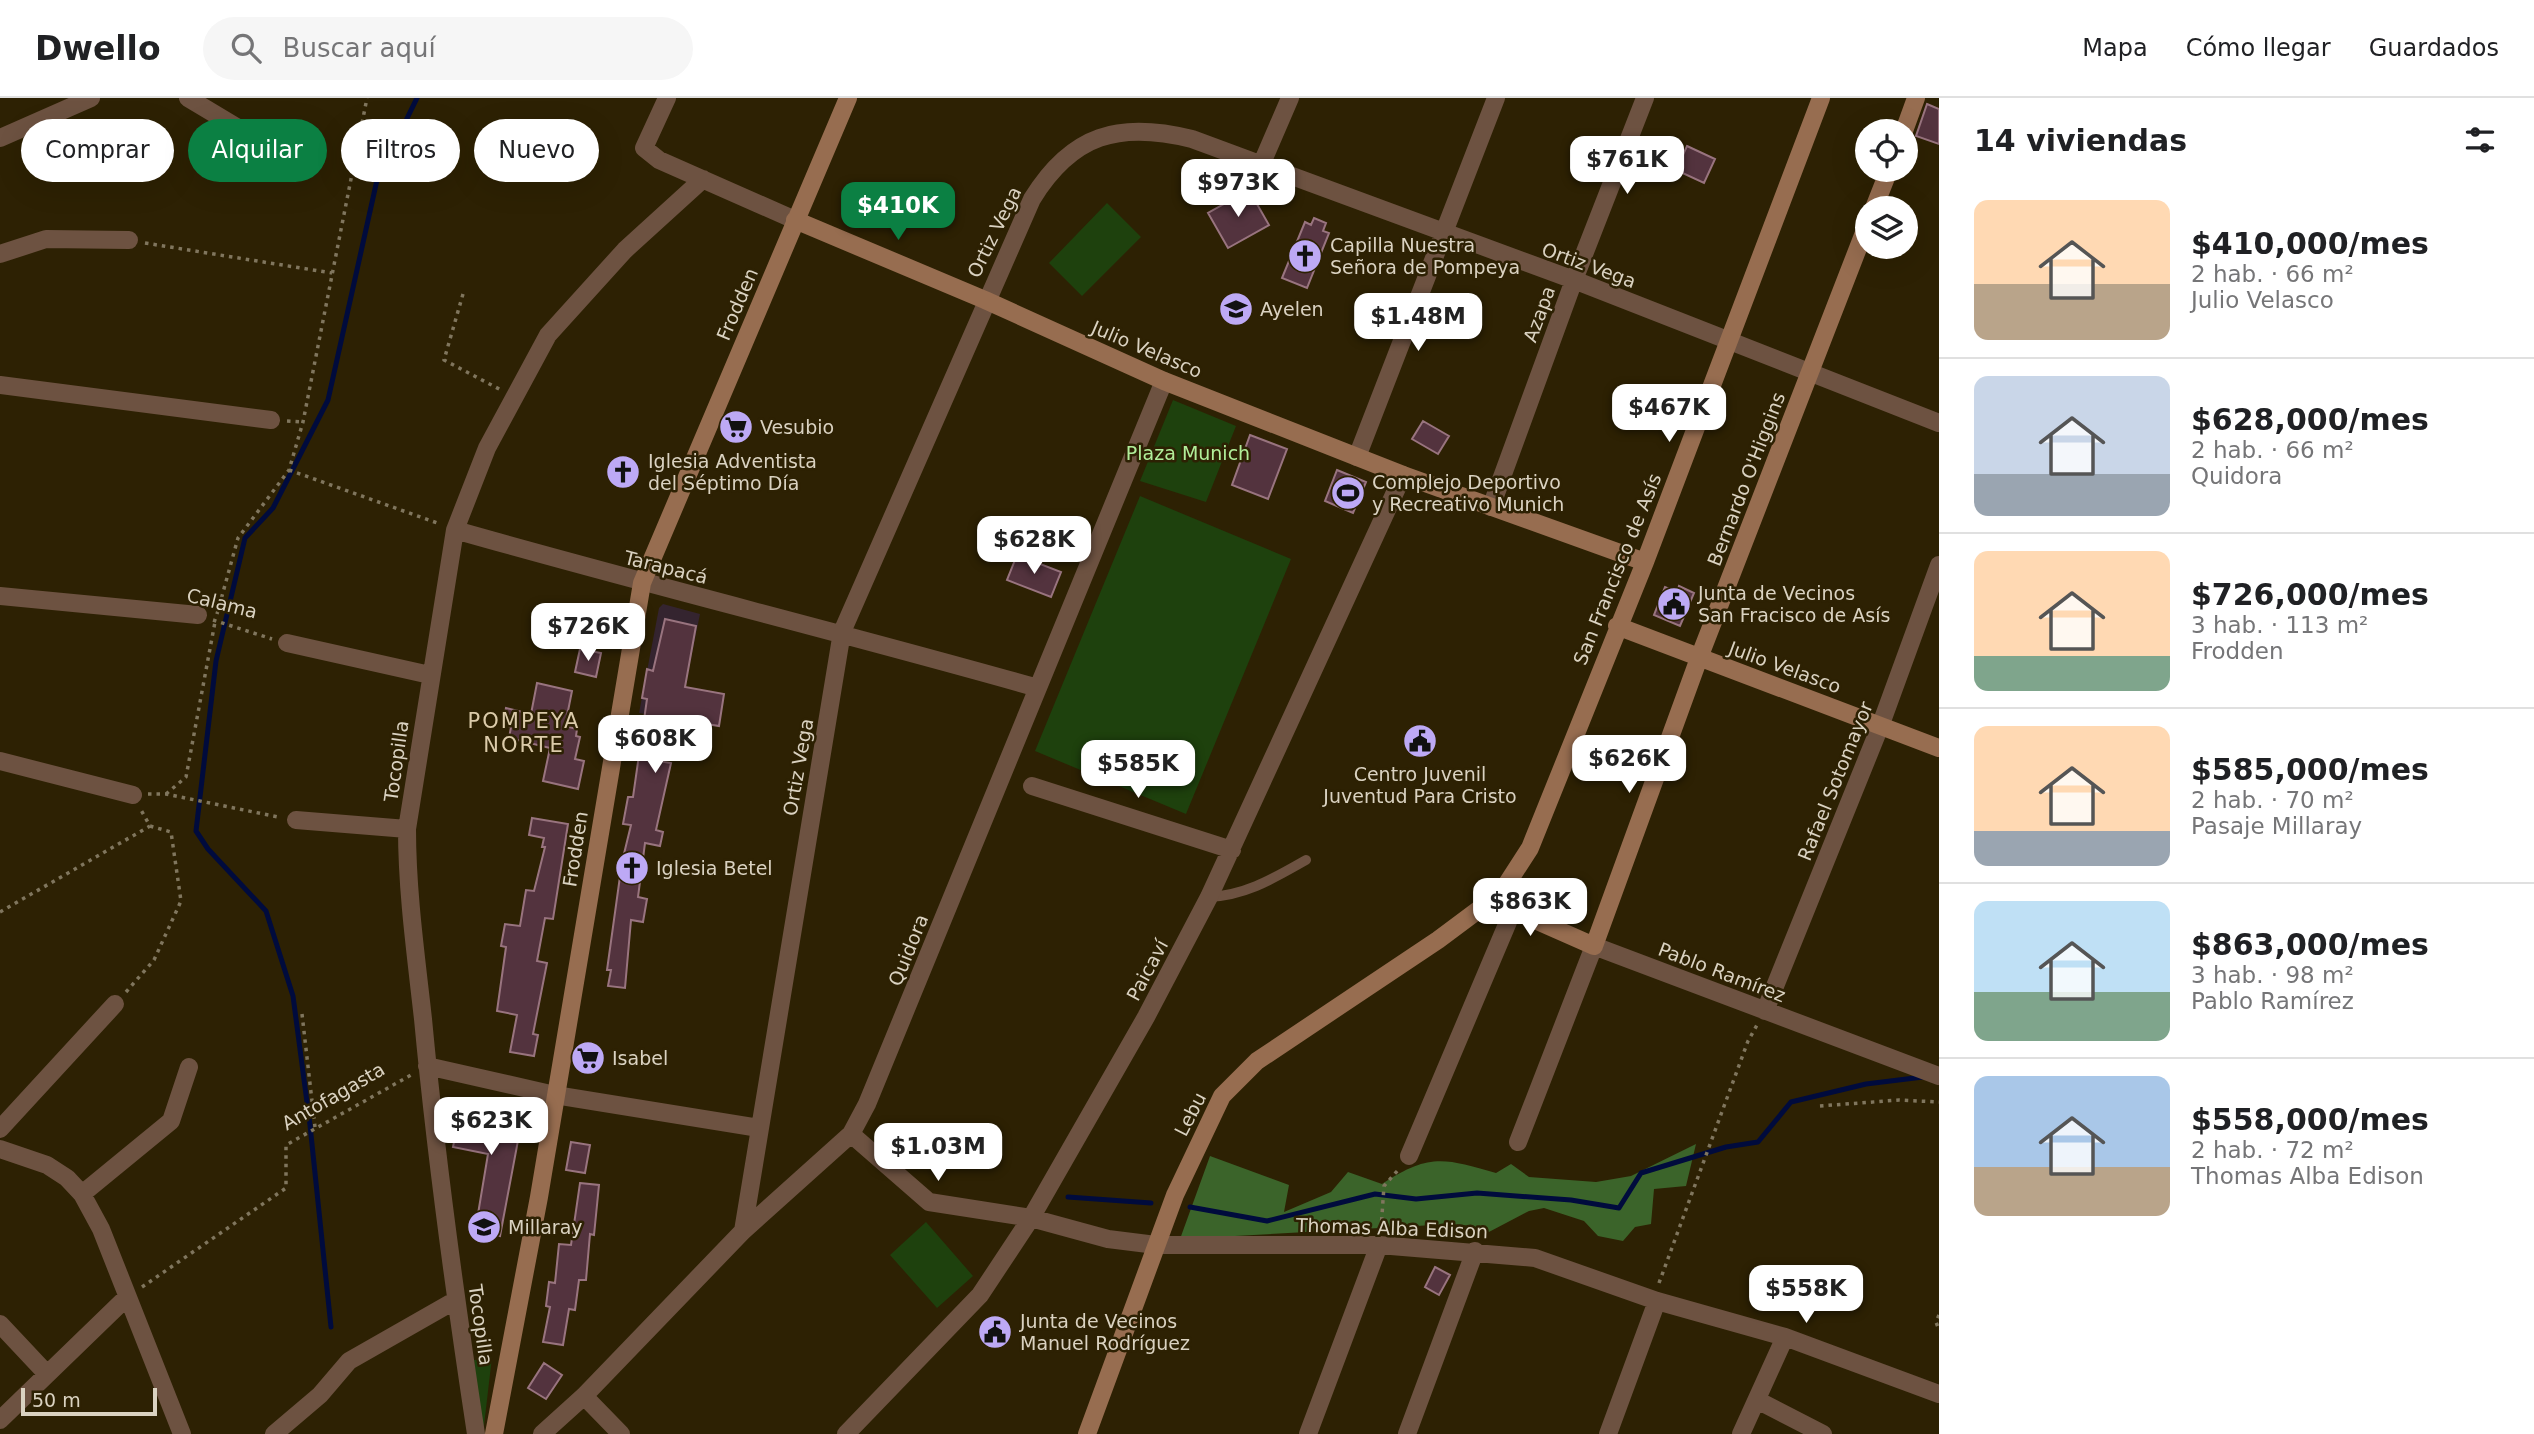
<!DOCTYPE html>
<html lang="es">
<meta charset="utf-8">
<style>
body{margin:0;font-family:"DejaVu Sans",sans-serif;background:#f6f6f6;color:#202124;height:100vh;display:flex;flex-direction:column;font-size:26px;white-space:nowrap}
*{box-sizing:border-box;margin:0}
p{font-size:23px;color:#757577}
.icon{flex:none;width:38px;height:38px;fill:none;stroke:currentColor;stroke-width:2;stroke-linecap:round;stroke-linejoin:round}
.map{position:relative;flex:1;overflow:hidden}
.details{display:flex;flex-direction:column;background:#fff;width:595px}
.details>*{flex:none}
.banner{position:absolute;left:21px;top:21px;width:665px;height:63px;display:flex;gap:14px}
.tools{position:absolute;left:1855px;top:21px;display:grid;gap:14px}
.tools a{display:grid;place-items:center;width:63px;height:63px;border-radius:50%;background:#fff;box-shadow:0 7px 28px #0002;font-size:35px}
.scale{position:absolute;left:21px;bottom:18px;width:136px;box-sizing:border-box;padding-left:7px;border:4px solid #dad2c1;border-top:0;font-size:19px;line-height:24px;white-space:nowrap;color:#dad2c1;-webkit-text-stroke:5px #2d2103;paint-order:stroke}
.price{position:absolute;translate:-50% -60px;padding:0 16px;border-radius:14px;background:#fff;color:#222;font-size:23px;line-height:46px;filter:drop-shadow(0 2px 4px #0008)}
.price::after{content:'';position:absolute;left:50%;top:42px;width:21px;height:16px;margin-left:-10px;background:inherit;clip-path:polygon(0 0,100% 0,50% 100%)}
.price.on{background:#0b8043;color:#fff}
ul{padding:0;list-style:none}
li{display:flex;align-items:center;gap:21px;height:175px;padding:0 35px}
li+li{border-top:2px solid #e0e0e0}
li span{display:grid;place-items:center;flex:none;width:196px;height:140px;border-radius:14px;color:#555}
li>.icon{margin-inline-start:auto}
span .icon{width:84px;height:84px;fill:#fffc;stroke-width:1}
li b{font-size:30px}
h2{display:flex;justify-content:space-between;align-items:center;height:84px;padding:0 35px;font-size:30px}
.tag{padding:0 24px;border-radius:32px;background:#fff;box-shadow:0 7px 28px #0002;font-size:24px;line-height:63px}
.tag.on{background:#0b8043;color:#fff}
header{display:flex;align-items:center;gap:42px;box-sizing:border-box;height:98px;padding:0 35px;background:#fff;border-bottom:2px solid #e0e0e0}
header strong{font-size:33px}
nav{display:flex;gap:38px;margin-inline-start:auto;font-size:24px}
.search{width:490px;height:63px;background:#f6f6f6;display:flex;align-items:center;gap:18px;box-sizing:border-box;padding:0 24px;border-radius:38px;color:#757577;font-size:26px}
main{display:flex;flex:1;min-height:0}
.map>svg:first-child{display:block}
.medical{fill:#34242f}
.green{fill:#1e410d}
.forest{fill:#3b642a}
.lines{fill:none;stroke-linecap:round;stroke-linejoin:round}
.stream{stroke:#000b3d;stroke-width:5}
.building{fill:#53333e;stroke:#99747f;stroke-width:2}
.path{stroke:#80765e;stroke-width:3.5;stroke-dasharray:3.5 5;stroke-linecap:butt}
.lane{stroke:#6d5241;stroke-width:10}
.street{stroke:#6d5241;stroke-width:18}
.secondary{stroke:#976d50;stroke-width:18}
.labels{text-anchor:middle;stroke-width:5;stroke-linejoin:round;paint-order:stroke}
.street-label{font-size:19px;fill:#dad2c1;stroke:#2d2103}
.poi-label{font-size:19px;fill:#dad2c1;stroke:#2d2103;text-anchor:start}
.park-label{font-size:19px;fill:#b1ef9a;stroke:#2d2103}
.neighbourhood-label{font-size:21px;letter-spacing:2px;fill:#dbcbaa;stroke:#2d2103}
</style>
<header>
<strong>Dwello</strong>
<div class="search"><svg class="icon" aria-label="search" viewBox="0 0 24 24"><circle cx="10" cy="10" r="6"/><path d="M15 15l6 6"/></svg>Buscar aquí</div>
<nav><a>Mapa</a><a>Cómo llegar</a><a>Guardados</a></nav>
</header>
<main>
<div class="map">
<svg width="1939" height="1336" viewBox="0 0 1939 1336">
<rect width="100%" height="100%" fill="#2d2103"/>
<path class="medical" d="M663,506L700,516L685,589L724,596L719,628L639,615L659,510Z"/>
<path class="green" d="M1107,105L1141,139L1082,198L1049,165Z
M1173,302L1236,328L1206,404L1140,383Z
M1140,398L1291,461L1186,716L1035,653Z
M926,1124L973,1178L937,1210L890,1157Z
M492,1259L483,1336H482L474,1262Z"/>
<path class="forest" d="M1696,1046L1686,1088L1654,1091L1651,1126L1635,1129L1623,1143L1598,1138L1584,1123L1544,1110L1529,1113L1487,1135L1473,1128L1452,1126L1180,1141L1210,1058L1289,1087L1284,1114L1331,1094L1348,1074L1382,1086C1429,1055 1444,1060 1496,1075L1511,1066L1529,1079L1596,1084L1631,1078Z"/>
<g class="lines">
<path class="stream" d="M1068,1099L1151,1105
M1190,1109L1267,1123L1375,1096L1416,1101L1477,1095L1571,1102L1619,1110L1641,1075L1726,1049L1758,1044L1791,1004L1866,986L1923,979
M331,1229L310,1027L293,898L266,813L208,751L196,733L216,563L245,440L273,410L328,302L377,82L417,0"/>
</g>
<path class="building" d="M1927,6L1939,11V46L1916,38Z
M1687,48L1715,61L1704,85L1676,72Z
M1249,92L1269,127L1228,150L1208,115Z
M1314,120L1326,125L1323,133L1329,135L1307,190L1282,180L1305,124L1311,127Z
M1423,323L1449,338L1438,356L1412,341Z
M1250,337L1287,351L1268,401L1232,387Z
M1337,372L1366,384L1353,415L1325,403Z
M1017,457L1061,474L1051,499L1007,482Z
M1679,488L1694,495L1680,528L1654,517L1665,489L1677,494Z
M665,521L696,528L685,589L724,596L719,628L671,620L664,664L671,665L656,732L663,734L660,748L645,745L638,799L647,801L643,824L631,822L625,890L608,888L611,872H607L622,764L631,727L623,726L628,699H633L647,601L642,600L647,571L653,573Z
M580,551L601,555L596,579L575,574Z
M537,585L572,593L565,628L577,631L576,638L580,639L575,661L584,663L578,691L543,683L550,650L509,640L511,629L503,626L506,610L531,616Z
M532,720L568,726L553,821L545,820L537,863L547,865L533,936L538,937L534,958L510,954L517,917L497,913L506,849L501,848L505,826L520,828L526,792L534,793L545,749H542L544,740L529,737Z
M462,1004L523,1016L500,1138L475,1134L488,1056L453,1049Z
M571,1044L590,1047L585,1075L566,1072Z
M580,1085L599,1087L594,1137L590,1136L586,1182H579L575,1212L569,1211L563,1247L543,1244L550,1209L546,1208L549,1184L555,1185L559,1146L571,1147Z
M1435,1169L1450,1177L1439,1197L1425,1189Z
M544,1265L562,1277L546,1301L528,1290Z"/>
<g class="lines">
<path class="path" d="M145,145L332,175
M463,196L444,262L501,292
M287,323L303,324
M289,372L440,426
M217,516L238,440L289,372L303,324L367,0
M213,522L272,541
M148,696H166L278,719
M166,696L186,679L215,524
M0,814L150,728
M126,894L154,862L181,803L171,734L150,728L141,712
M302,916L315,1029
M1820,1008L1899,1002L1939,1004
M1381,1131L1384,1088L1399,1071
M1659,1185L1748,943L1757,927
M142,1189L286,1090V1047L411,977
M1939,1217L1936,1224L1939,1232"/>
<path class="lane" d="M1209,799C1247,797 1274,780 1306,762"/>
<path class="street" d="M188,0L260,43
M667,0L644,50L659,62L795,122
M0,40L91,0
M1262,65L1290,0
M0,156L46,141L129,142
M0,287L271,322
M1357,359L1496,0
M1491,409L1574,182L1645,0
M455,432C648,487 844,535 1038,590
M0,498L198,517
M287,545L430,577
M0,663L133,697
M1032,688L1232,752
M296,722L407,731
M1765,913L1881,626L1939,467
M427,968L555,997L759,1030
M0,1031L115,906
M851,1036L929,1104L1031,1120L1108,1141L1156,1147H1379L1535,1160L1657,1203L1785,1239L1939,1296
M1518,1044L1594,848L1939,978
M0,1051L47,1067L67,1080L82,1096L101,1131L182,1336
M1409,1058L1508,824V810
M82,1096L171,1023L189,969
M743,1133L842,534L1032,101C1072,36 1119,23 1192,41L1574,182L1939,325
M0,1226L46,1275
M584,1298L621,1336
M1757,1302L1823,1336
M0,1322L126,1200
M274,1336L320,1297L349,1263L456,1202
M476,1336C455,1198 436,1060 423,921C416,858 407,794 407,731L455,432L487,350L548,237L625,152L703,81
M542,1336L584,1298L743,1133L851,1036L867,1006L1164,283
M846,1336L980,1197L1031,1120L1146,919L1209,799L1403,377
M1308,1336L1379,1147
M1407,1336L1475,1153
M1608,1336L1657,1203
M1741,1336L1785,1239"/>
<path class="secondary" d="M1904,33L1916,0
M1874,110L1889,72
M795,122L985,202L1164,283L1403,377L1645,464
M1617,528L1939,650
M1501,795L1508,810L1594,848L1699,560L1867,127
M494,1336L539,1099L642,485L848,0
M1087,1336L1175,1097L1222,998L1257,963L1438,842L1501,795L1530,750L1645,464L1821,0"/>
</g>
<defs>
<g id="church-disc" transform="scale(1.75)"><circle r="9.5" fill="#bda9f5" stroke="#2d2103"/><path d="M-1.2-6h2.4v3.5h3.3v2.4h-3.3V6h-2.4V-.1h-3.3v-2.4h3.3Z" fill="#111"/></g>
<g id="school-disc" transform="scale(1.75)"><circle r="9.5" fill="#bda9f5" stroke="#2d2103"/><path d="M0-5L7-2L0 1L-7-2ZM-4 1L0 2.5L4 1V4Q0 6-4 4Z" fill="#111"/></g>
<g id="supermarket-disc" transform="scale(1.75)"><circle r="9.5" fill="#bda9f5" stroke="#2d2103"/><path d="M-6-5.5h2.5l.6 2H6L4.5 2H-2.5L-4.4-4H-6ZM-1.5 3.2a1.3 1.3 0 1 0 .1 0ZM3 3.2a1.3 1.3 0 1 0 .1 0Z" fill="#111"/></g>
<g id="stadium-disc" transform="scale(1.75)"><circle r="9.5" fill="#bda9f5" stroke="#2d2103"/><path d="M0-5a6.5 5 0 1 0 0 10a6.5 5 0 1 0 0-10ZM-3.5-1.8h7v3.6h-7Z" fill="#111"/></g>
<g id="civic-disc" transform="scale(1.75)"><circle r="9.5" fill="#bda9f5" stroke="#2d2103"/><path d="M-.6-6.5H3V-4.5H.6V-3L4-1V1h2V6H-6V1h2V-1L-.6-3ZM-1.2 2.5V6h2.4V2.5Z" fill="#111"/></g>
</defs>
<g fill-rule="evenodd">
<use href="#church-disc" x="1305" y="158"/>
<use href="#school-disc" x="1236" y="211"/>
<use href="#supermarket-disc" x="736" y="329"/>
<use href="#church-disc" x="623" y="374"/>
<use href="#stadium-disc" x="1348" y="395"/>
<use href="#civic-disc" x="1674" y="506"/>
<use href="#civic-disc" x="1420" y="643"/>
<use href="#church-disc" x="632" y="770"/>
<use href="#supermarket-disc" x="588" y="960"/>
<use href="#school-disc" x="484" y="1129"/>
<use href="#civic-disc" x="995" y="1234"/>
</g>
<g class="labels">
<g class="street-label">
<text transform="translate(994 134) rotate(-64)" y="7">Ortiz Vega</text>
<text transform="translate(1589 167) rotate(20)" y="7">Ortiz Vega</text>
<text transform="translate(737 206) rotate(-67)" y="7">Frodden</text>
<text transform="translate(1539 216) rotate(-70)" y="7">Azapa</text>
<text transform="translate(1147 251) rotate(23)" y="7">Julio Velasco</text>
<text transform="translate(1746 381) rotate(-69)" y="7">Bernardo O'Higgins</text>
<text transform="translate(666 469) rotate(14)" y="7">Tarapacá</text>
<text transform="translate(1617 471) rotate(-68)" y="7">San Francisco de Asís</text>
<text transform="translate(222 505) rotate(14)" y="7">Calama</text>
<text transform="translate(1785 569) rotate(20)" y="7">Julio Velasco</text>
<text transform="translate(396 663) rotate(-82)" y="7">Tocopilla</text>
<text transform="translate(798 669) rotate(-80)" y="7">Ortiz Vega</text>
<text transform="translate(1835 683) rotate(-68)" y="7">Rafael Sotomayor</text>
<text transform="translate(575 751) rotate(-81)" y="7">Frodden</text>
<text transform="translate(908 852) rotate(-68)" y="7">Quidora</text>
<text transform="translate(1147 872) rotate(-62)" y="7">Paicaví</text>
<text transform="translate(1722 874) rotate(21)" y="7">Pablo Ramírez</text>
<text transform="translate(333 998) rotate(-30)" y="7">Antofagasta</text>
<text transform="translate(1190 1016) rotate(-63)" y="7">Lebu</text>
<text transform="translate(1392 1130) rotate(2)" y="7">Thomas Alba Edison</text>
<text transform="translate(481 1227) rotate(82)" y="7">Tocopilla</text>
</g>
<g class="poi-label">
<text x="1330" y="154">Capilla Nuestra<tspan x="1330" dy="22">Señora de Pompeya</tspan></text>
<text x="1260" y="218">Ayelen</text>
<text x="760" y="336">Vesubio</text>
<text x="648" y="370">Iglesia Adventista<tspan x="648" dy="22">del Séptimo Día</tspan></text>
<text x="1372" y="391">Complejo Deportivo<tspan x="1372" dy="22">y Recreativo Munich</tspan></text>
<text x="1698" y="502">Junta de Vecinos<tspan x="1698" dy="22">San Fracisco de Asís</tspan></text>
<text x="1420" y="683" text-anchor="middle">Centro Juvenil<tspan x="1420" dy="22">Juventud Para Cristo</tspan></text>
<text x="656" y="777">Iglesia Betel</text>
<text x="612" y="967">Isabel</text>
<text x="508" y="1136">Millaray</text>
<text x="1020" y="1230">Junta de Vecinos<tspan x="1020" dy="22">Manuel Rodríguez</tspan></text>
</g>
<g class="park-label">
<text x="1188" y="362">Plaza Munich</text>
</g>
<g class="neighbourhood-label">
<text x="524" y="630">POMPEYA<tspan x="524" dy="24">NORTE</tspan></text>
</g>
</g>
</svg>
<div class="tools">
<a><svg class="icon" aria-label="locate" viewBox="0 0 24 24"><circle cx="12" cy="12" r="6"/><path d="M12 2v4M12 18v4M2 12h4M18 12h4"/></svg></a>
<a><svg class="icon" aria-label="layers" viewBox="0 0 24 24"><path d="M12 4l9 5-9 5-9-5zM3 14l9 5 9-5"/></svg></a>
</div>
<div class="scale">50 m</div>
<b class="price" style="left:1627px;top:98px">$761K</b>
<b class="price" style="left:1238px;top:121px">$973K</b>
<b class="price on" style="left:898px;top:144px">$410K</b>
<b class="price" style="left:1418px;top:255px">$1.48M</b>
<b class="price" style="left:1669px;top:346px">$467K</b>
<b class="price" style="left:1034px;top:478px">$628K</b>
<b class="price" style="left:588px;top:565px">$726K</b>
<b class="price" style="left:655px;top:677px">$608K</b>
<b class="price" style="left:1629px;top:697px">$626K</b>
<b class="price" style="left:1138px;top:702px">$585K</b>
<b class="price" style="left:1530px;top:840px">$863K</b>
<b class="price" style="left:491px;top:1059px">$623K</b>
<b class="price" style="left:938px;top:1085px">$1.03M</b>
<b class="price" style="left:1806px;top:1227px">$558K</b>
<div class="banner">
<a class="tag">Comprar</a>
<a class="tag on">Alquilar</a>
<a class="tag">Filtros</a>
<a class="tag">Nuevo</a>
</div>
</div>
<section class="details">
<h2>14 viviendas<svg class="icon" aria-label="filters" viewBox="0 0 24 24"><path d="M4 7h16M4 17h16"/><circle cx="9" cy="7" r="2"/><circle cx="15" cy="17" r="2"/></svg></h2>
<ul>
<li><span style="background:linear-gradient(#ffd9b3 60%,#b9a48a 0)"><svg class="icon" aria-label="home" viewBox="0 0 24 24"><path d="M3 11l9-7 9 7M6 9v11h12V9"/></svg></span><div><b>$410,000/mes</b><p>2 hab. · 66 m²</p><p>Julio Velasco</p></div></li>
<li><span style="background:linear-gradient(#c9d6e8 70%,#9aa5b1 0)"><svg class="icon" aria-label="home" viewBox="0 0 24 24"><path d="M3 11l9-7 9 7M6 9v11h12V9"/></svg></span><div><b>$628,000/mes</b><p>2 hab. · 66 m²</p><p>Quidora</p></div></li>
<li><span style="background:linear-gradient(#ffd9b3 75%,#7fa58c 0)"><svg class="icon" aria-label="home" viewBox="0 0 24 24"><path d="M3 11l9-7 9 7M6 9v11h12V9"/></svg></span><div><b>$726,000/mes</b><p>3 hab. · 113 m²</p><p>Frodden</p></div></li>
<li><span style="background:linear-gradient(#ffd9b3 75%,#9aa5b1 0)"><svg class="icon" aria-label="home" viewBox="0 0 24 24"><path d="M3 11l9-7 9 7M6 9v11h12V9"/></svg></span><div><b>$585,000/mes</b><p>2 hab. · 70 m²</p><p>Pasaje Millaray</p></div></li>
<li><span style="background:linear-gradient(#bfe0f5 65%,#7fa58c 0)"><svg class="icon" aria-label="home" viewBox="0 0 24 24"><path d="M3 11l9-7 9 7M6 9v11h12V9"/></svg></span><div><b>$863,000/mes</b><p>3 hab. · 98 m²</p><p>Pablo Ramírez</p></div></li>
<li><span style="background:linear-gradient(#a9c7e8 65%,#b9a48a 0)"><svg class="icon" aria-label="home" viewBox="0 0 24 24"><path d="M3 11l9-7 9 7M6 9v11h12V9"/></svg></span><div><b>$558,000/mes</b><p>2 hab. · 72 m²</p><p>Thomas Alba Edison</p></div></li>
</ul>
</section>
</main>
